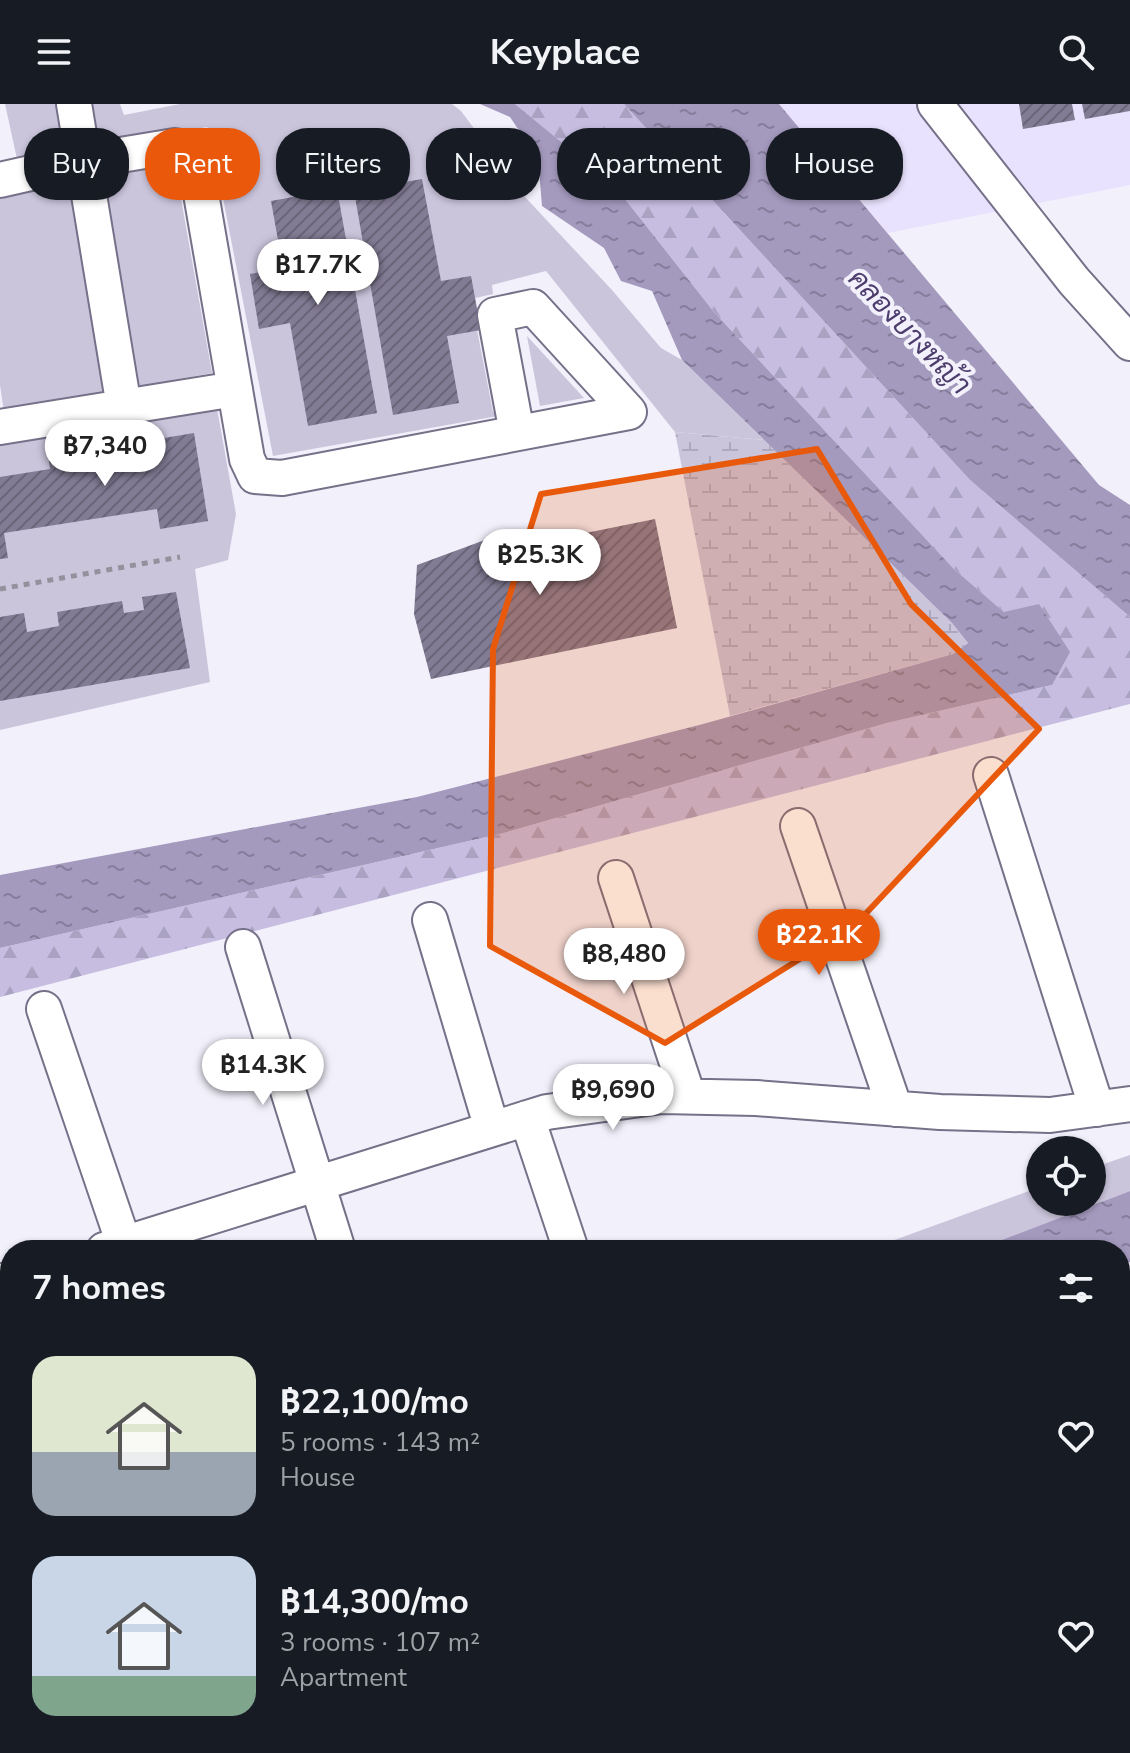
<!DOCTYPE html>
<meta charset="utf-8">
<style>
body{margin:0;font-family:"Nunito Sans",Sarabun,sans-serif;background:#242831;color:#f1f3f6;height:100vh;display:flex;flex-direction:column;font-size:30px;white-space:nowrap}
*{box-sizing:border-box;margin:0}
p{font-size:26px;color:#9ea1a6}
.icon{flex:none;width:44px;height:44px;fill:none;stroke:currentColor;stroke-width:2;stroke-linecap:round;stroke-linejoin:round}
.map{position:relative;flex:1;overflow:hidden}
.drawer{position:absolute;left:0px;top:1136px;width:1130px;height:514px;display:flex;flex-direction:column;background:#171b24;border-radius:32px 32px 0 0;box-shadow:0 2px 6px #0004}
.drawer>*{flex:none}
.banner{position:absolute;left:24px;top:24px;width:1082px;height:72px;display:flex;gap:16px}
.buttons{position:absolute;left:1026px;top:1032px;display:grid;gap:16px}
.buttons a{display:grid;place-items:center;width:80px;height:80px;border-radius:50%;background:#171b24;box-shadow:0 2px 6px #0004;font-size:40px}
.price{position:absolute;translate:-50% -68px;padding:0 18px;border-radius:28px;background:#fff;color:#222;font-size:26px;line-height:52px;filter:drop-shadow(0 2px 4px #0008)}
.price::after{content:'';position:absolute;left:50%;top:48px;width:24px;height:18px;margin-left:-12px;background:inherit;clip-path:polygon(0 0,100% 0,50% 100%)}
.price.selected{background:#ea580c;color:#fff}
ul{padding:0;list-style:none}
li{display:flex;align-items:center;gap:24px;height:200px;padding:0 32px}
li span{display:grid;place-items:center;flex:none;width:224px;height:160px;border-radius:24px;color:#555}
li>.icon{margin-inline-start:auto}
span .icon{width:96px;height:96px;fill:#fffc;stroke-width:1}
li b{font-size:34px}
h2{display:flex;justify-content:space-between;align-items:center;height:96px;padding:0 32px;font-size:34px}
.chip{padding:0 28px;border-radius:32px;background:#171b24;box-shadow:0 2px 6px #0004;font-size:28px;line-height:72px}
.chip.selected{background:#ea580c;color:#fff}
header{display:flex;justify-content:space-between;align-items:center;height:104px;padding:0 32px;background:#171b24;font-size:36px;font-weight:700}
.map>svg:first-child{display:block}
.built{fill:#e9e2fe}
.green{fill:#cbc5dc}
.forest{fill:url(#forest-firs)}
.wetland{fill:url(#wetland-marsh)}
.water{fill:url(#water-ripples)}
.building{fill:url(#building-hatch)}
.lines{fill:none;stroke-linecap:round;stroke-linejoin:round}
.minor-casing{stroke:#767088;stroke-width:38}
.path{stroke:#93919c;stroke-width:5;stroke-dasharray:6 6;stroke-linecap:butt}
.minor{stroke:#fff;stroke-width:34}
.marked{fill:#e8590c;fill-opacity:0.2;stroke:#e8590c;stroke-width:6;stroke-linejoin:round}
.labels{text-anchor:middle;stroke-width:8;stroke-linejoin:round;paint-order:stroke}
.water-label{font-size:28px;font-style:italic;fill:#4c3d6d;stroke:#f2f0fb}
</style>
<header><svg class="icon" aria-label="menu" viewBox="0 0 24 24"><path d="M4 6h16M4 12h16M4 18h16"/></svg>Keyplace<svg class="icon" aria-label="search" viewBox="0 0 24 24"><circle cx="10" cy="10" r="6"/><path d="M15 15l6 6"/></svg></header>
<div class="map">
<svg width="1130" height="1649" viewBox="0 0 1130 1649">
<defs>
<pattern id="forest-firs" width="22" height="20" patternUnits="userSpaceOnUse" patternTransform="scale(2)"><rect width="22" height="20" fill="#c6bde1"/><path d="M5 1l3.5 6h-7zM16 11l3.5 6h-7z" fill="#aaa2c1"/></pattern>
<pattern id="wetland-marsh" width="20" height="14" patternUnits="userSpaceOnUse" patternTransform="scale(2)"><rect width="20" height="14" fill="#cbc5dc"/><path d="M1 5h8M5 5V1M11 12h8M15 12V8" fill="none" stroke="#aea9bd"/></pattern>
<pattern id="water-ripples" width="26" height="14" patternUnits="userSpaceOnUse" patternTransform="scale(2)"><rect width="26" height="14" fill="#a49abe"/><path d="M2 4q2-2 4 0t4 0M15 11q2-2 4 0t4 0" fill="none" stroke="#857d9b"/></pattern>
<pattern id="building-hatch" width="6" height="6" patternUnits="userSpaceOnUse" patternTransform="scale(2)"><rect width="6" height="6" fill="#827b94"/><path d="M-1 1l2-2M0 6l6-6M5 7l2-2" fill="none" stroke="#6a6479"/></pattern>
</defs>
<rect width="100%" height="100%" fill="#f2f0fb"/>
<path class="built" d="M779,0H1130V81L888,129Z"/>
<path class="green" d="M5,0H120L124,11L180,0H452L461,7L526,94L612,186L661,244L682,256L764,336L675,328L546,167L492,181L493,190L471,195L493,308L509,307V310L273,352L210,27L207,23L17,55Z
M175,61L212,269L129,284L93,73Z
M77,78L113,298L4,308L0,281V90Z
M527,232L584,294L540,302Z
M216,299L236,410L228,456L195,465L210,578L0,626V340Z
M1130,1051V1087L975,1146H867L1040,1083V1098H1092V1064Z
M109,1640H221L200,1649H85Z"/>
<path class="forest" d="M515,0H624L970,376L1130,513V600L0,893V844L504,729L887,619L1052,581L1004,508L954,465L714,208L614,81Z"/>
<path class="wetland" d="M675,328L764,336L952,519L968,539L953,550L730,612Z"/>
<path class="water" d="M480,0H515L614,81L714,208L954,465L1004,508L1039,500L1070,548L1052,581L887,619L504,729L0,844V771L417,693L703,620L953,550L968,539L952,519L682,256L652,187L621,177L604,144L542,102L538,55L510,13Z
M624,0H779L1099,381L1130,401V513L970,376Z
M1130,1087V1158L1120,1162V1146H975Z
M1130,1193V1262L1120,1266V1196Z
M1130,1291V1649H200L221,1640H1120V1295Z
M10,1591V1640H109L85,1649H0V1595Z"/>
<path class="building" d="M1019,0H1072L1075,16L1023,25Z
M1082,0H1130V7L1085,15Z
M422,75L441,177L471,172L481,226L447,232L459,299L393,311L354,87Z
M337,85L377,309L308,322L290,219L259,225L250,170L283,164L271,97Z
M194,329L208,417L160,425L157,405L4,429L8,454L0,455V373L50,365L47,342L94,335L98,362L154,352L152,336Z
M655,415L677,524L431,575L414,510L417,461L493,433L561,434Z
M176,488L190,564L0,597V513L24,509L27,528L59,522L57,508L122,497L124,509L144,506L142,493Z"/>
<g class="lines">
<g class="minor-casing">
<path id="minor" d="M74,0L124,303
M935,0L1074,177L1130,239
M0,76L84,57L175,42L188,45L196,61L247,355L255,372L282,374L629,308L533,203L495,211L517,329
M0,323L235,285
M991,671L1097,1005
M798,722L895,1005
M616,774L688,992
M430,816L492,1025
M243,843L338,1146
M44,905L126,1146
M527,1014L571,1146
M104,1146L547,1008L662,992L756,994L940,1008L1050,1011L1130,1000
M0,1178L10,1175
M0,1376L10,1409"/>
</g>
<path class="path" d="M0,485L180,453"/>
<use href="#minor" class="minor"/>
</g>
<path class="marked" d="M817,345L911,500L1039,625L856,820L665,939L490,842L493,545L541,390Z"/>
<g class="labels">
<g class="water-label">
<text transform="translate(910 227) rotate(46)" y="10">คลองบางหญ้า</text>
</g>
</g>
</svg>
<div class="buttons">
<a><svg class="icon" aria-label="locate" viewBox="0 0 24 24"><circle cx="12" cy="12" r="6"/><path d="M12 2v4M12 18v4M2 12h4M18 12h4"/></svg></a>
</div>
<b class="price" style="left:318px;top:203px">฿17.7K</b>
<b class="price" style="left:105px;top:384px">฿7,340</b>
<b class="price" style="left:540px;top:493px">฿25.3K</b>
<b class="price selected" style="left:819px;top:873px">฿22.1K</b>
<b class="price" style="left:624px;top:892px">฿8,480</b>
<b class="price" style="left:263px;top:1003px">฿14.3K</b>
<b class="price" style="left:613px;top:1028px">฿9,690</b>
<div class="banner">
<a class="chip">Buy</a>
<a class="chip selected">Rent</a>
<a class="chip">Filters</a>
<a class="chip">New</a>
<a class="chip">Apartment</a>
<a class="chip">House</a>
</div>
<section class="drawer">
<h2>7 homes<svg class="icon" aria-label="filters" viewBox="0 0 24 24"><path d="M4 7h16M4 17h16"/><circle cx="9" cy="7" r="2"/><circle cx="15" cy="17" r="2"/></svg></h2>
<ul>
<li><span style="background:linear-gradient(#dfe7d0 60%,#9aa5b1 0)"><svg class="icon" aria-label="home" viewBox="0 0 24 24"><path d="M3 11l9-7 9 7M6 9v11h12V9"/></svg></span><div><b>฿22,100/mo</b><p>5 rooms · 143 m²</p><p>House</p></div><svg class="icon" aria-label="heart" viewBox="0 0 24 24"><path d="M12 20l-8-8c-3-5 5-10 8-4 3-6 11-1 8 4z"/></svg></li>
<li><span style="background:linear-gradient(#c9d6e8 75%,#7fa58c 0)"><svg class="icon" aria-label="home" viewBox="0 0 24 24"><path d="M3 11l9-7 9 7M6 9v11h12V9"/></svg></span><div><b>฿14,300/mo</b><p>3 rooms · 107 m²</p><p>Apartment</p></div><svg class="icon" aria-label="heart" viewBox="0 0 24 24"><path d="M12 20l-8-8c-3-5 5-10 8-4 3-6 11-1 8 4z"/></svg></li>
</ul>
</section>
</div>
